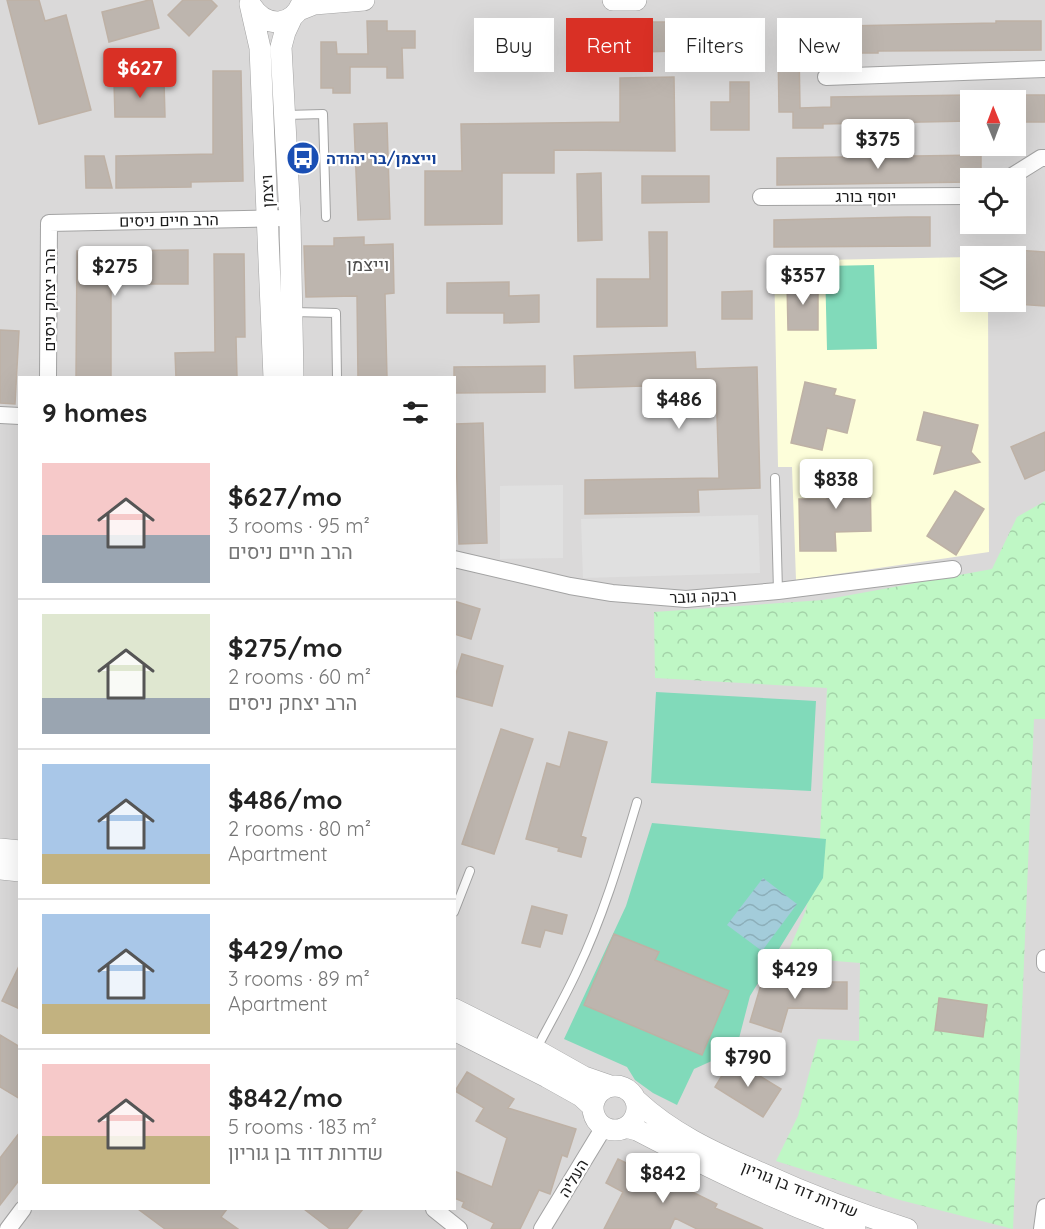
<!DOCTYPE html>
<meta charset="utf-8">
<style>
body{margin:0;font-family:Quicksand,Heebo,sans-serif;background:#f6f6f6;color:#222;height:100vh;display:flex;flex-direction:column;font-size:22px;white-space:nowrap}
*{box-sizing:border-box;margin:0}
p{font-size:20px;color:#767676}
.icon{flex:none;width:33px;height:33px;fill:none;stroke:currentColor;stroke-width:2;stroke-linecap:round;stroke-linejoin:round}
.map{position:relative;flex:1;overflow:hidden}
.side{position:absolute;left:18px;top:376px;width:438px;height:834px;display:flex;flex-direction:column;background:#fff;border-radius:0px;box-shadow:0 6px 24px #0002}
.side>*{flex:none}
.banner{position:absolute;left:474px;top:18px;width:480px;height:54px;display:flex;gap:12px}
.needle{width:39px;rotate:359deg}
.controls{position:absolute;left:960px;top:90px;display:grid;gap:12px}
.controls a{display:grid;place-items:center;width:66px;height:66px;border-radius:0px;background:#fff;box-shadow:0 6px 24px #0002;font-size:30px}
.price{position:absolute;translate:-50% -51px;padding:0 14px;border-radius:6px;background:#fff;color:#222;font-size:20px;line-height:39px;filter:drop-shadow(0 2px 3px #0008)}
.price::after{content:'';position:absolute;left:50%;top:36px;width:18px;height:14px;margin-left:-9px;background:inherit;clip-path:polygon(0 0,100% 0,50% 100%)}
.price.current{background:#d93025;color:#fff}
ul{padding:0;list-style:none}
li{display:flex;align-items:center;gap:18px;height:150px;padding:0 24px}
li+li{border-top:2px solid #e0e0e0}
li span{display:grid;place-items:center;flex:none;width:168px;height:120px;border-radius:0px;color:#555}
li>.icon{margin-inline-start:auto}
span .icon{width:72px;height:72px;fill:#fffc;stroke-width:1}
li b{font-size:26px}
h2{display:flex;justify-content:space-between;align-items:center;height:72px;padding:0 24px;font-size:26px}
.pill{padding:0 21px;border-radius:0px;background:#fff;box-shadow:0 6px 24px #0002;font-size:21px;line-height:54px}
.pill.current{background:#d93025;color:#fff}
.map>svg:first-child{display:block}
.residential{fill:#dad9d9;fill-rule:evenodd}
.education{fill:#fdfeda}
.park{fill:url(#park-crowns)}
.pitch{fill:#81daba}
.parking{fill:#e0e0e0}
.water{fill:url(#water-waves)}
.building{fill:#bdb5ae;stroke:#beb1a5;stroke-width:1.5}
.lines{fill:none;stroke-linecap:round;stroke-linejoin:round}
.service-casing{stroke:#a3a3a3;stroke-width:10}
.minor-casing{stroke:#a3a3a3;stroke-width:18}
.tertiary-casing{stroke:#a3a3a3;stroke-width:22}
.service{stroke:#fff;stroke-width:8}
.minor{stroke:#fff;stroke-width:16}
.tertiary{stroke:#fff;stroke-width:21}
.labels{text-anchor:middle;stroke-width:4.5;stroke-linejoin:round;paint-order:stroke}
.transit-label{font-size:16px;font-weight:bold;fill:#164399;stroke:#fff;text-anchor:start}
.street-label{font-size:16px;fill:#1c1c1c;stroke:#fff}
.neighbourhood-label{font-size:18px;fill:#4f4f4f;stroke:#fff}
</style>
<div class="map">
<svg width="1045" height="1229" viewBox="0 0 1045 1229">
<defs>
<pattern id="park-crowns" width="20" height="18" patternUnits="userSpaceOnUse" patternTransform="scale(1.5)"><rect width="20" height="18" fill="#bff7c5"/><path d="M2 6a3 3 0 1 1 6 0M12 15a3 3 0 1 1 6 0" fill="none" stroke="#a4d3a9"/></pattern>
<pattern id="water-waves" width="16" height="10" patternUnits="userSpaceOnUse" patternTransform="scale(1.5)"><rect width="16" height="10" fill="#a3ccda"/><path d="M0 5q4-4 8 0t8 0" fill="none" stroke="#8cafba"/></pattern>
</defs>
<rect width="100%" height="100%" fill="#edeae2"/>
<path class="residential" d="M0,0H1045V1229H0ZM970,100H1016V146H970ZM970,178H1016V224H970ZM970,256H1016V302H970ZM20,378H454V1209H20Z"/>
<path class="education" d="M970,257V302H988L989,552L796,580L792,467H778L774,261Z"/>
<path class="park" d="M1045,501V719H1034L1013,1229L900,1200L776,1161L798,1116L818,1039L859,1041L860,963L786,957L806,910L820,838L827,688L655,678L654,612L823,600L992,569L1017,517Z"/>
<path class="pitch" d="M874,265L877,349L827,350L825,266Z
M656,692L816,701L811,791L651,783Z
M652,823L826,839L823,878L750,996L736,1050L694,1069L677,1105L653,1093L635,1080L627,1067L564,1039L626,906Z"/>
<path class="parking" d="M563,485V558L500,559V486Z
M758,515L760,573L583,578L581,519Z"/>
<path class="water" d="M763,878L797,904L762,951L727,925Z"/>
<path class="building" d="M7,0H39L45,21L66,15L91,110L39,124Z
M149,0H152L159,28L109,42L102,12Z
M183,0H211L217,6L189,36L168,15Z
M367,21H387V31H415V48H402L403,78H387V67H350V93H333V88H321V42H336L337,54H368Z
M996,21H1041V50L878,51V53H835V49H799L800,108L831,107V97L970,95V121L823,124V128H793V112H779L778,44H792V27L996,23Z
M643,22H708V43H674V51L643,52Z
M213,71H241L243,181L191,182V187L116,188V156L213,154Z
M674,77L675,151L554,150V173H502V224L425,225V171H462L461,124L620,122V78Z
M164,81L165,117H115L114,82Z
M730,82H749V130H711V102H730Z
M1016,95H1045V122H1016Z
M387,123L390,219L358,220L354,124Z
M981,155V178H970V182L777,185V158Z
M85,156H104L112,188H86Z
M601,173L602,240L578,241L577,174Z
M642,176H709V202L642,203Z
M908,217H930V246L774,247V220Z
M649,232H667V326L597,327V279H650Z
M364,237V245L393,244L394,293L385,294L387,378H358L357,296L306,297L304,246H334V238Z
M188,250V284H111V378H76L77,251Z
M1016,250L1045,252V306L1016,304Z
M214,254H244L245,337H236L237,378H176L175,353L215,352Z
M818,281V330H788L787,282Z
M509,282V296L539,295V322L504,323V313H447V283Z
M752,291V319H722V292Z
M0,330L19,331L15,404L0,403Z
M695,352L696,369L757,367L760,488L698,490L699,512L585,514V480L719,478L716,384L575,388L574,356Z
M545,366V392L454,393V367Z
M805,382L836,389L834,395L855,400L847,433L827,428L822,450L791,443Z
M924,412L978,425L971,452L980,462L934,474L942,446L917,440Z
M483,423L487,543L459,544L455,424Z
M1045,432V470L1025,479L1011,447Z
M870,469L871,531L835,532L836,551H800L799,499H827L826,470Z
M955,491L984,509L956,555L927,536Z
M454,601L480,609L471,639L454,634Z
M462,654L503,666L492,706L454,696V680Z
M501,729L533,739L494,854L462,844Z
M569,732L607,742L581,836L586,838L581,857L558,851L559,848L526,839L547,763L560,767Z
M532,906L567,915L562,934L545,930L540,947L522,943Z
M614,934L659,952L655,960L729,991L702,1055L584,1005Z
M20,964V1009L2,1001Z
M763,978L799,988V982H847V1009L788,1008L781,1032L750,1022Z
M939,998L987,1005L983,1037L935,1030Z
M0,1035L20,1047V1099L0,1087Z
M732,1059L781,1089L763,1117L715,1087Z
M467,1072L514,1099L508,1108L576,1129L567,1157L562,1155L550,1194L539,1190L520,1229H491L494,1223L462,1207L464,1202L454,1198V1171L492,1187L507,1138L476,1121L484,1108L455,1091Z
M20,1132V1179L0,1205V1158Z
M618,1159L667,1183L668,1180L717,1204L715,1208L763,1229H697L675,1218L670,1229H604L623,1192L606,1183Z
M138,1209H227L221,1217L238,1229H165Z
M304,1209H363L347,1229H330Z"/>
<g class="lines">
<g class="service-casing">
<path id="service" d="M286,115L323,114L326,217
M293,312L336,313L337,378
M775,478L778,591
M454,912L470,871
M537,1048C550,1023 565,997 577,971C603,917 620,859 637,802"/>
</g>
<g class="minor-casing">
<path id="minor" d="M826,77L1045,69
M1009,178L1041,158H1045
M761,197L970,196
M48,378L49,223L290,218
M0,415L20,416
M454,559L570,586L612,593L686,599L778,591L953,569
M1045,958V964
M434,1209L459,1229
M8,1229L23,1209
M542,1229L604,1127
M1042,1229L1045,1207"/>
</g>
<g class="tertiary-casing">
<path id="tertiary" d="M613,0H636
M250,4L260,48L274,378
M250,4C265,29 294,28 303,0
M299,10L314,4L364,0
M292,17L285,32L281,47L290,218L293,378
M0,849L20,851
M0,869L20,871
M454,1009L536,1050L584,1077L610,1086
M454,1030L547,1077L581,1096L593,1107
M593 1108a22 22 0 1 1 44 0a22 22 0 1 1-44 0Z
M637,1101C670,1132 712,1152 754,1170C804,1193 855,1213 907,1229
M626,1127L637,1130C708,1167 779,1202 855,1229"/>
</g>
<use href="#service" class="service"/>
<use href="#minor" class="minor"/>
<use href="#tertiary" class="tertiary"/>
</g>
<defs>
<g id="bus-disc" transform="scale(1.725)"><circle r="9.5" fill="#1a4fb4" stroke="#fff"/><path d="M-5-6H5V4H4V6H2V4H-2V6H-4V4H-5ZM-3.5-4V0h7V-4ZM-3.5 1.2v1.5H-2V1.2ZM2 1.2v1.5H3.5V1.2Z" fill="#fff"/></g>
</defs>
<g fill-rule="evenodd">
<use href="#bus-disc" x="303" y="158"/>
</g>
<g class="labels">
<g class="transit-label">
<text x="326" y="164">וייצמן/בר יהודה</text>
</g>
<g class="street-label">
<text transform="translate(267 191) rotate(-93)" y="6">ויצמן</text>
<text x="866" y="202">יוסף בורג</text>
<text transform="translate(169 220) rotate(-1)" y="6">הרב חיים ניסים</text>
<text transform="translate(49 300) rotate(-90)" y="6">הרב יצחק ניסים</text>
<text transform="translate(703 596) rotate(-2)" y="6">רבקה גובר</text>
<text transform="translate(573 1178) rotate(-59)" y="6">העליה</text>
<text transform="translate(800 1189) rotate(22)" y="6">שדרות דוד בן גוריון</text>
</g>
<g class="neighbourhood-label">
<text x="368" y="271">וייצמן</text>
</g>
</g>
</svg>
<div class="controls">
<a><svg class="needle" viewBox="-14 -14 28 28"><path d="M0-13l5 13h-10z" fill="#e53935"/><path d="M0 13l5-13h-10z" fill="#767676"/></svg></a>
<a><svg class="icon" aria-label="locate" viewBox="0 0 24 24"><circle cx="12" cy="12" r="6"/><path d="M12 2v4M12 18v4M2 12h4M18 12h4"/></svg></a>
<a><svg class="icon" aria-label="layers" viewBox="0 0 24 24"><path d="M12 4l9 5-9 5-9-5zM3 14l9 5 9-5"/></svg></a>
</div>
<b class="price current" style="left:140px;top:99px">$627</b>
<b class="price" style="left:878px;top:170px">$375</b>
<b class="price" style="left:115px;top:297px">$275</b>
<b class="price" style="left:803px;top:306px">$357</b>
<b class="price" style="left:679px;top:430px">$486</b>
<b class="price" style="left:836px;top:510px">$838</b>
<b class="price" style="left:795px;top:1000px">$429</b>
<b class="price" style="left:748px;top:1088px">$790</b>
<b class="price" style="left:663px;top:1204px">$842</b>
<div class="banner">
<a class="pill">Buy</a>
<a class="pill current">Rent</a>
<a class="pill">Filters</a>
<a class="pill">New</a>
</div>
<section class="side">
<h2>9 homes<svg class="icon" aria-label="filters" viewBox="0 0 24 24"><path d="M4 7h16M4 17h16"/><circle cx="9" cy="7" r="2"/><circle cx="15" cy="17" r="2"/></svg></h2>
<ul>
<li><span style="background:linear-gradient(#f6c9c9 60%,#9aa5b1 0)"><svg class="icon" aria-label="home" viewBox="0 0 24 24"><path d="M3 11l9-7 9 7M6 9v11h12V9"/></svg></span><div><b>$627/mo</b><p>3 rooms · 95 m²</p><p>הרב חיים ניסים</p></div></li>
<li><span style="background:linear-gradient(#dfe7d0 70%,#9aa5b1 0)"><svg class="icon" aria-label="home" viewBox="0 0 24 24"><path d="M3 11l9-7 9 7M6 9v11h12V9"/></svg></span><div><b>$275/mo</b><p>2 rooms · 60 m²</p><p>הרב יצחק ניסים</p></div></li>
<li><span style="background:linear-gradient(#a9c7e8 75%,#c2b280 0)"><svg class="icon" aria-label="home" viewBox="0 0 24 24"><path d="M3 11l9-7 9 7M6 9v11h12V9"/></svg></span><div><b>$486/mo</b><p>2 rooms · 80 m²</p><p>Apartment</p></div></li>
<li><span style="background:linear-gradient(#a9c7e8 75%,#c2b280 0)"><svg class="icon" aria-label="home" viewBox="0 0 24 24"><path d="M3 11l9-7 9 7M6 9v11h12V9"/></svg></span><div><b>$429/mo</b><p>3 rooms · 89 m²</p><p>Apartment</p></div></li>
<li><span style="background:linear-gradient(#f6c9c9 60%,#c2b280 0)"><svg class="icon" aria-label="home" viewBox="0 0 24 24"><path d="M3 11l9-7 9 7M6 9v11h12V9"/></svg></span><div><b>$842/mo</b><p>5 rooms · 183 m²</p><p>שדרות דוד בן גוריון</p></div></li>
</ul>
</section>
</div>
